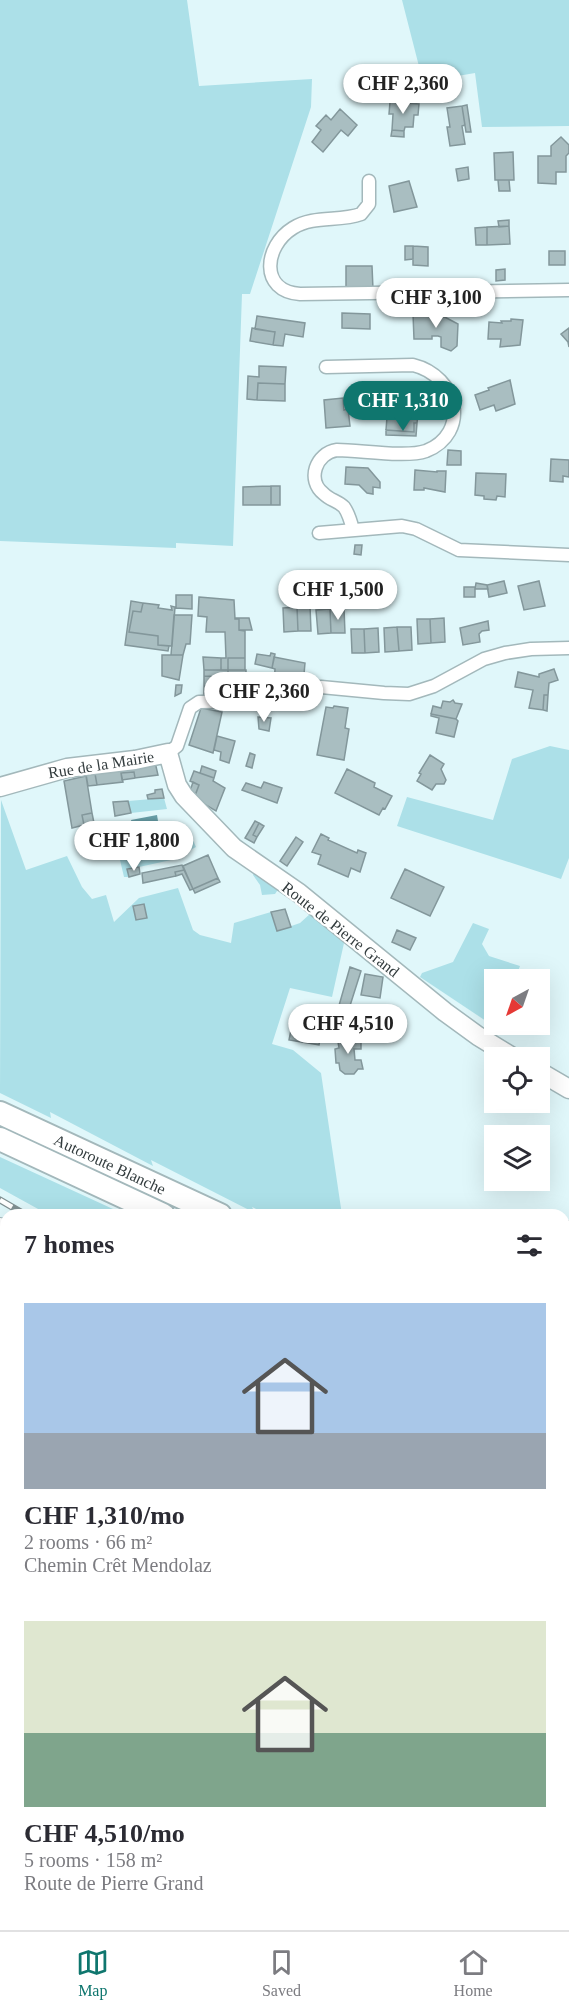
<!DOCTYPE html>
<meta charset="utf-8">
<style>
body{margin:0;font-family:Georgia,serif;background:#f2f2f3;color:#2b2b33;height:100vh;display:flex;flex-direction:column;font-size:22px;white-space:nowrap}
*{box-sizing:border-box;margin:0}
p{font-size:20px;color:#7c7c81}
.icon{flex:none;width:33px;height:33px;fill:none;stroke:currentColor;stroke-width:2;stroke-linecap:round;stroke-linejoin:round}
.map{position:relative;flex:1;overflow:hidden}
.drawer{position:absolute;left:0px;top:1209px;width:570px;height:722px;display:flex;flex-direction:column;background:#fff;border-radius:18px 18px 0 0;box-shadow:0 6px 24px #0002}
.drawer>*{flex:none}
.needle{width:39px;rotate:220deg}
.buttons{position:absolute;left:484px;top:969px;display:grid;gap:12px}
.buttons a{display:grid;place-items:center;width:66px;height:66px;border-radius:0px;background:#fff;box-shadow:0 6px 24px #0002;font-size:30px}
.price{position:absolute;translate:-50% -51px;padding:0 14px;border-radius:21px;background:#fff;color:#222;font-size:20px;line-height:39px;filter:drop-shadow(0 2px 3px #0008)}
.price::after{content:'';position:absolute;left:50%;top:36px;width:18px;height:14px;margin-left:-9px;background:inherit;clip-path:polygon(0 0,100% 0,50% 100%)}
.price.on{background:#0f766e;color:#fff}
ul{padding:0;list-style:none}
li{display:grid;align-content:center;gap:12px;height:318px;padding:0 24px}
li span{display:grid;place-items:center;height:186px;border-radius:0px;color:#555}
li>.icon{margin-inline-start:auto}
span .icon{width:108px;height:108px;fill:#fffc;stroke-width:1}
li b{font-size:26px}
h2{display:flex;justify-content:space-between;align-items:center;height:72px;padding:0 24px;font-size:26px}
.menu{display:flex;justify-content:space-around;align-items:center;height:84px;border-top:2px solid #e1e1e2;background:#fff;font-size:16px;color:#7c7c81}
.menu a{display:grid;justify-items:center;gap:3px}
.menu .on{color:#0f766e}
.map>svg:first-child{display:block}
.green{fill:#ace0e8}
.water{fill:#679ea7}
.building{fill:#a9bec1;stroke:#83979b;stroke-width:1.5}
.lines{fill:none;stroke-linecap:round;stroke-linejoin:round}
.street-casing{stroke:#a3b8bb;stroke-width:15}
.secondary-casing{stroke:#a3b8bb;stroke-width:21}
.primary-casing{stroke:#a3b8bb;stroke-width:22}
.highway-casing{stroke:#a3b8bb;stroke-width:26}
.street{stroke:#fff;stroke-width:12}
.secondary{stroke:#fff;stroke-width:18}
.primary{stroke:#fff;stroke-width:20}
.highway{stroke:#fff;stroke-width:22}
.rail-casing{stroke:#809092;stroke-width:7}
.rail{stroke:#fff;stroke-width:4.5;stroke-dasharray:14;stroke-linecap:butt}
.labels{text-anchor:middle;stroke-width:4.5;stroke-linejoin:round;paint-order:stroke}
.street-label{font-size:16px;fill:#333c3e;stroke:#fff}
</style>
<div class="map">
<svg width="569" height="1930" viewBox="0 0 569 1930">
<rect width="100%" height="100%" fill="#e0f7fa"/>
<path class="green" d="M0,0H187L199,86L312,79L311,107L250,294H242L233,546L176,543V548L0,541Z
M402,0H569V126L482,127L475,73L423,82Z
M550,746L569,750V858L561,879L397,826L407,797L493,820L512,759Z
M164,798L167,809L131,813L128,801Z
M1,800L26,870L67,856L82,887L92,899L106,895L114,922L139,898L178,888L193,930L200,935L231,943L234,923L271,912L277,931L300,923L310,914L344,943L332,997L290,988L272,1044L293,1050L321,1073L342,1215H270L252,1207L255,1213L151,1160L153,1166L50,1112L51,1118L0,1093Z
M117,825L120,838L187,827L196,847L171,860L139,867L129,877H124L112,826Z
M254,872L279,888L275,894L262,895L260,885L253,875Z
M473,923L489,929L482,944L489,956L520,966L515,979L495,980V1027L420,977L422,973L453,962Z
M0,1157L126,1215H49L0,1188Z
M168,1925L171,1930H19L15,1925Z"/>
<path class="water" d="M157,815L159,827L134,833L131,820Z"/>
<path class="building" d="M390,102L419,104L418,115H414L413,127H405L404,131L392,130L393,114H389Z
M467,105L471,132H466L462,106Z
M462,106L465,125L462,126L465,144L450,146L447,127H450L447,108Z
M340,109L357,125L348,136L341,130L323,152L312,142L321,130L316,126L326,115L331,120Z
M392,130L404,131V137L391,136Z
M561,137L569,145V153L566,156V172H556V184L538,183V156H551V146Z
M513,152L514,180H495L494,153Z
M468,167L469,179L458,181L456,169Z
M498,180H509L510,191H499Z
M409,181L417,207L394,212L389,186Z
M509,220V226L499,227L498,221Z
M509,226L510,244L487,245V227Z
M487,227V245H476L475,228Z
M405,246H413V259L405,260Z
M413,246L428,247V266L413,265Z
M549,251H565V265H549Z
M346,266H372L373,289H346Z
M505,269V280L496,281V270Z
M342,313L370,314V329L342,328Z
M437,313L458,324L457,346L451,351L441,347V337L438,336H432V339H414L413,314Z
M257,316L305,323L303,337L285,334L283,346L273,345L275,332L255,329Z
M511,319L523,320L520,345L500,347L501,339H488L489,322L502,323L501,321H511Z
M252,328L275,332L273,345L250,341Z
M569,328V347L568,342L561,334Z
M259,366L286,367L285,384L258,383L257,400L247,399L248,376L259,377Z
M510,380L515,404L496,411L494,405L480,410L475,395L489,390L488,388Z
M258,383L285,384V401L257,400Z
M388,390L416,391L415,406H409L408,414H418L417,423H414V432L386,430L387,417H389V410H387Z
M343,398L344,410L348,409L350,426L326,428L324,400Z
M414,423H417L416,436L386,435V430L414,432Z
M448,450L461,451V465H447Z
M551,459L569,460V477L563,476V482L550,481Z
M346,467L368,468L380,482V488L373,487V494L367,493L359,485L345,484Z
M415,470L437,472V471H446L445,492L424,488V490H414Z
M476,473L506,474L505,497L497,496L496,500L484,499V496L475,495Z
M271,486H280V505H271Z
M271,486V505H243V487Z
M355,545H362L361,555L354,554Z
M504,581L507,593L489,597L487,585Z
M539,581L545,606L524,610L518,586Z
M476,583L487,585L488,589H475Z
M464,587H475V597H464Z
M176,595H192V609L176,608Z
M199,597L234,600L235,619H239V630L245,631V658H228V670H221V658H226L225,632H206L207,617L198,616Z
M131,601L143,603L141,612L133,611L129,632L158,636V645L169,646L168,651L125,645Z
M143,603L159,605L158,608L172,610L171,606L175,607L172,646L158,645V636L129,632L133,611L141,612Z
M310,606L311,631H298L297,607Z
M297,607L298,631L284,632L283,608Z
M330,609L331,633L318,634L316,610Z
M330,609H344L345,633H331Z
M174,615H192L190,644H186L183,655H171Z
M235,618H249L252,630H239V619Z
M444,618L445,642L431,643L430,619Z
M417,619H430L431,643L418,644Z
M488,621L489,630L482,631L479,634L480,642L463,645L460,628Z
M397,627H411L412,650L399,651Z
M397,627L399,651L385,652L384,628Z
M378,628L379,652L365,653L364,629Z
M351,629H364L365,653H352Z
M271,653L275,654L272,668L255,664L257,654L270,656Z
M162,655H183L179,680L162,676Z
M203,657L221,658V670H204Z
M274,657L305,663L304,674L299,673L297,688L274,685L275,669L272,668Z
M228,658H245V670H228Z
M554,669L558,680L549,683L548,695H544L543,710L529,708L533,690L515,687L518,672L539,677V674Z
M204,670H228V677L204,676Z
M228,670H246V678L228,677Z
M204,676L228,677V686H204Z
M228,677L246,678V686H228Z
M176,685H182L181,693L175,696Z
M204,686H221V695H204Z
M221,686H239V695H221Z
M544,695H548L547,711L543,710Z
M453,700L455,703L462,704L456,719L431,714L433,706L441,708L443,701L450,702Z
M334,706L348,708L345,728L349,729L344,760L317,755L326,707L333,708Z
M201,708L222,712L213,753L189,745Z
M431,714L456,719L458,721L454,737L436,733L439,718L431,716Z
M258,717L271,718L269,731L259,729Z
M217,736L235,741L229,763L220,760L221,752L214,750Z
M250,753L255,755L252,768L246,766Z
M430,755L444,764L441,769L446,780L444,784H436L432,790L417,781L421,774L419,773Z
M155,762L158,775L135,778L134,772L121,773L123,782L97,785L94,768Z
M202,766L216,771L214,778L200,773Z
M94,768L97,785L88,786L85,769Z
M347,769L375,783L374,787L392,796L385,809L383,808L379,815L335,793Z
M194,771L214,778L213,781L225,788L216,811L194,798L199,785L190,781Z
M134,772L135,778L122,780L121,773Z
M86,776L92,813L82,815L84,825L72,828L64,781Z
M193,782L199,785L195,796L190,791Z
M264,782L282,788L277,803L242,790L246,783L261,788Z
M162,789L164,798L148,799L147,795L155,793V790Z
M128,801L131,813L115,816L113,802Z
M92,813L94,823L84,825L82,815Z
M255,821L259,823L253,835L257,837L254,843L245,838Z
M259,823L264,826L257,837L253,835Z
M106,832L109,844L89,849L85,837Z
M321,834L329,838L328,840L357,853L358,850L366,853L360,872L351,868L348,877L318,864L321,855L312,852Z
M296,837L303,842L287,866L280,861Z
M208,855L218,878L193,889L183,866Z
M182,865L184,870L175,872L176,876L143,883L142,873Z
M139,867L140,874L129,877L127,869Z
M405,869L444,887L430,916L391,898Z
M184,870L193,889L190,890L182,874L176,876L175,872Z
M218,878L220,882L195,893L193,889Z
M144,904L147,918L136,920L133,906Z
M285,909L291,927L277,931L271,912Z
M397,930L416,938L410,950L392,942Z
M350,967L361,971L348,1012L338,1009Z
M365,974L383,977L380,998L361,995Z
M292,1025L322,1029L319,1045L289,1040Z
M343,1036H351L357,1041H361V1049H354L355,1060H361L363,1069H358L354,1074H345L340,1070L339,1063H336L335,1049L339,1048L338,1042Z
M503,1127L528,1131L527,1136H501Z
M564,1219L569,1221V1244L564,1242Z
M0,1906L6,1915V1924H12L14,1930H0Z"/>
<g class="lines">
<g class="street-casing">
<path id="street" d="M369,181V204L361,214C339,222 314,215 293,228C264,246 259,291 300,294L569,290
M326,367L413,365C458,376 471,433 426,451C406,458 360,450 337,450C316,453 306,480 324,494C330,500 338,501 344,507C349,514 351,522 353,530
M319,533L402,526L416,529L459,550L569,555
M168,753L177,746L190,708L199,702L252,701L300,693L321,687L384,693L409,694L434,686L484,659L505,653L531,649L569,648
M0,1332L6,1341
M0,1597L6,1480
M0,1878L6,1879
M235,1924L263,1930"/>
</g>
<g class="secondary-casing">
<path id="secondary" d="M0,787L67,768L135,760L168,753L177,785L184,796L234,848L299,893L445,1012L478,1036L514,1058
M540,1072L569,1089"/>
</g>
<g class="primary-casing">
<path id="primary" d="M0,1228L6,1232
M564,1446L569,1447"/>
</g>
<g class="highway-casing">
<path id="highway" d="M0,1113L220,1215
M0,1139L163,1215
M564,1334H569
M564,1357L569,1358"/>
</g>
<use href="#street" class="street"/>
<use href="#secondary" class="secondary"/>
<use href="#primary" class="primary"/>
<use href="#highway" class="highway"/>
<g class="rail-casing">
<path id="rail" d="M0,1200L26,1215
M564,1416L569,1417"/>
</g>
<use href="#rail" class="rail"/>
</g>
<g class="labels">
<g class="street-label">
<text transform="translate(101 764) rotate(-9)" y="6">Rue de la Mairie</text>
<text transform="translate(341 929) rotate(38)" y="6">Route de Pierre Grand</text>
<text transform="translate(110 1164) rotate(25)" y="6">Autoroute Blanche</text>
</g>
</g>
</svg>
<div class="buttons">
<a><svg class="needle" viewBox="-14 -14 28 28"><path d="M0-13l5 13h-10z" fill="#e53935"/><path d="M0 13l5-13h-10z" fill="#7c7c81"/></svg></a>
<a><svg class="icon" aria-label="locate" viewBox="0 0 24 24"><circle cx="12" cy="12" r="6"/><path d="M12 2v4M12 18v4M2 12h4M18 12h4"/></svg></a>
<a><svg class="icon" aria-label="layers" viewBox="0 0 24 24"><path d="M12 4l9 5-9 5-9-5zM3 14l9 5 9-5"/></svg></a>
</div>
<b class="price" style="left:403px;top:115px">CHF 2,360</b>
<b class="price" style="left:436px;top:329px">CHF 3,100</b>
<b class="price on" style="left:403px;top:432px">CHF 1,310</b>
<b class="price" style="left:338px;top:621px">CHF 1,500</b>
<b class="price" style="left:264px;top:723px">CHF 2,360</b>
<b class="price" style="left:134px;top:872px">CHF 1,800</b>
<b class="price" style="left:348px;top:1055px">CHF 4,510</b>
<section class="drawer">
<h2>7 homes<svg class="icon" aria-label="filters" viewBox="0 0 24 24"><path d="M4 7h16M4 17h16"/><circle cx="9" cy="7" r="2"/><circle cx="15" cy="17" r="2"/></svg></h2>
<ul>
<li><span style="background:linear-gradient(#a9c7e8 70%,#9aa5b1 0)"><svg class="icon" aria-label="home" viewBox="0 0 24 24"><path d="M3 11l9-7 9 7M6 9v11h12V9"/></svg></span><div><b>CHF 1,310/mo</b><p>2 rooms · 66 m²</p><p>Chemin Crêt Mendolaz</p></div></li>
<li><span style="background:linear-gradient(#dfe7d0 60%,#7fa58c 0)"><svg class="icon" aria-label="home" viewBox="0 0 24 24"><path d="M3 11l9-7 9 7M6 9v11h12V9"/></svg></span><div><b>CHF 4,510/mo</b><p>5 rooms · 158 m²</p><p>Route de Pierre Grand</p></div></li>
</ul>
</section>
</div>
<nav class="menu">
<a class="on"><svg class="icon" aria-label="map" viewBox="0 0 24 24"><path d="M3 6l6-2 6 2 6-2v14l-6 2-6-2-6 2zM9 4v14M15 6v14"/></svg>Map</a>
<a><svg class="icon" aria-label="saved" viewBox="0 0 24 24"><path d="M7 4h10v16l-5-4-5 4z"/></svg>Saved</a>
<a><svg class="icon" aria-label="home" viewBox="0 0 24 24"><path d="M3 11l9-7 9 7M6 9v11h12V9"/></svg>Home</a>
</nav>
